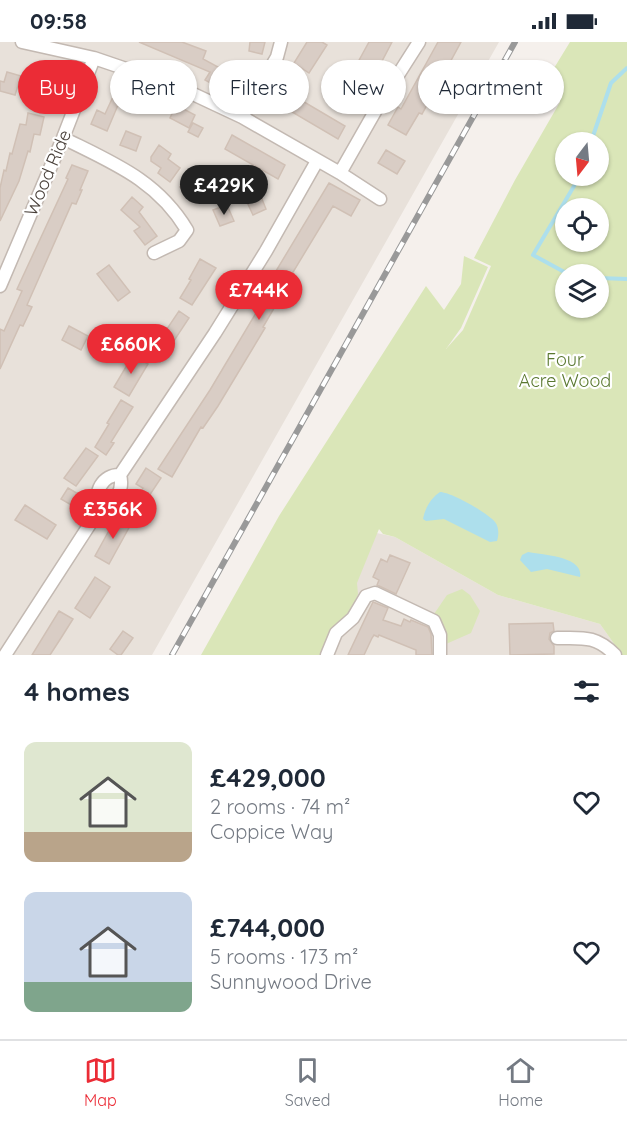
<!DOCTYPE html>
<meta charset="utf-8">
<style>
body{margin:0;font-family:Quicksand,sans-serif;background:#f2f2f3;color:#1f2937;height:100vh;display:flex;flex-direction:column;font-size:22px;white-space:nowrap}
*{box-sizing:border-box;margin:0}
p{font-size:20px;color:#747a83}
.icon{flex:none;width:33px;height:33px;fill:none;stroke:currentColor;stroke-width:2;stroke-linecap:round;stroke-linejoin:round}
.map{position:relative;height:613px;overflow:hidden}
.panel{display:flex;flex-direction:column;background:#fff;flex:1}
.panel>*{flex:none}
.banner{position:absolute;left:18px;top:18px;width:591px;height:54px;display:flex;gap:12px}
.needle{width:39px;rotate:196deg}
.buttons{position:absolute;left:555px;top:90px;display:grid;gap:12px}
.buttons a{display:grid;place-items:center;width:54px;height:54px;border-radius:50%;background:#fff;box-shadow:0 2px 4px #0004;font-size:30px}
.price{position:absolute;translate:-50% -51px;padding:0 14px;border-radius:21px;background:#eb2c36;color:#fff;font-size:20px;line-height:39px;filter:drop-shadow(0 2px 3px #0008)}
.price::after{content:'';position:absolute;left:50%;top:36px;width:18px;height:14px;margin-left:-9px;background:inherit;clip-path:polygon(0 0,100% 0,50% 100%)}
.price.active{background:#222;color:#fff}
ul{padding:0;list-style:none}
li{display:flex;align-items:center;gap:18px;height:150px;padding:0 24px}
li span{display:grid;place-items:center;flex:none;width:168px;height:120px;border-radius:12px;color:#555}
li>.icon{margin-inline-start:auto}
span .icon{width:72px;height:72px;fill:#fffc;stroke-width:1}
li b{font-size:26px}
h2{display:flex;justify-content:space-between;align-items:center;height:72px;padding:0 24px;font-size:26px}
.pill{padding:0 21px;border-radius:27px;background:#fff;box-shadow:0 2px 4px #0004;font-size:21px;line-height:54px}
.pill.active{background:#eb2c36;color:#fff}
.status{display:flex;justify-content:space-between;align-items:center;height:42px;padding:0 30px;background:#fff;direction:ltr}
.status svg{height:16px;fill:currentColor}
.tabs{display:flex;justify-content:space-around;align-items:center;height:84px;border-top:2px solid #e0e1e3;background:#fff;font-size:16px;color:#747a83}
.tabs a{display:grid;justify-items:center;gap:3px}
.tabs .active{color:#eb2c36}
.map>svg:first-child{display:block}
.residential{fill:#e8e1da}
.green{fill:#dae6b8;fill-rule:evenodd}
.water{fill:#addfec}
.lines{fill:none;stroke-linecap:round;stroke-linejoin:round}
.stream{stroke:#addfec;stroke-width:4}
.building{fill:#d9cdc5;stroke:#d0c0b5;stroke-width:1.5}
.minor-casing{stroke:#c3b9b2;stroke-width:15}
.minor{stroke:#fff;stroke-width:12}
.rail-casing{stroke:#999;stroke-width:6}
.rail{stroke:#fff;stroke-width:4;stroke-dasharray:11;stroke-linecap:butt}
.labels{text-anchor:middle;stroke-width:4.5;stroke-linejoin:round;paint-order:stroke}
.street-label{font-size:18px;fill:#49403a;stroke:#fff}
.park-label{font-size:18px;fill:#5a7830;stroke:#fff}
</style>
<div class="status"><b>09:58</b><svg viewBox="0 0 49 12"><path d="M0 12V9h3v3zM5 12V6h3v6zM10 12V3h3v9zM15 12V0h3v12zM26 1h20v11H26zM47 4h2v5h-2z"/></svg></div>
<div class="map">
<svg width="627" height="613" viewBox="0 0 627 613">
<rect width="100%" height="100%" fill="#f5f0ec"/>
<path class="residential" d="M0,0H499L152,613H0Z
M372,490L395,495L498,553L600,582L622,613H318Z"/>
<path class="green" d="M570,0H627V613H622L600,582L498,553L395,495L383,492L379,487L357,541L358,552L350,571L333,585L321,613H201L279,474L426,244L444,268L461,242L464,214L488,225L461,286L446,307L463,288L491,224L474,216L515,138L560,60L551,31ZM566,100H598V134H566ZM566,166H598V200H566ZM566,232H598V266H566Z
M462,547L470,553L480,569L471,591L446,602C445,589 445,581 434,572L447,553Z"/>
<path class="water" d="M440,450C451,450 488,471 495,480C499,485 499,493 497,499L490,500L444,477L426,479L423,477C425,466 431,456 440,450Z
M528,510C542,513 584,514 580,535L547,527L531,530L520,518L522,513Z"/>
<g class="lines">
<path class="stream" d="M591,100L611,41L627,26
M568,232L533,213L580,134
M598,236L627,237"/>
</g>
<path class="building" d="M139,0H182L206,9L203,17L229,31L218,45L205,38L210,30Z
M250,0H265L262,12L249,9Z
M307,0H322L327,3L309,31L294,21Z
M369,0H392L367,48L373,51L363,69L347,60V57L358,36L351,33Z
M438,0H461L422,72L419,71L406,93L388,83L398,65L401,67Z
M242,21L255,28L245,44L233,37Z
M45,25L47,33L53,32L55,40L51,41L57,66L43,69L36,40L31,41L28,29Z
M7,30L21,34L15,53L0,49V39L4,40Z
M277,44L345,84L338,97L270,57Z
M117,46L132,53L125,67L118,63L107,89L91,82L97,68L105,72Z
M176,63L195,73L189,86L170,76Z
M28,71L44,75L40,93L34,92L30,110L28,109L19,139L0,179V146L4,128L6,129L10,111L12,112L20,82L26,83Z
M193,81L203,86L198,95L188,90Z
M126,89L141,95L136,109L120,103Z
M232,93L285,123L278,137L225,107Z
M159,103L171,112L168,117L180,126L170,140L158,131L161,126L151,119V115Z
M386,108L405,119L397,132L378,121Z
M72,123L88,129L80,148H82L76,162L72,161L27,263L32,265L23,284L20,283L0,327V287L4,289L22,249L17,247L68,137L66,136Z
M193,137L202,151L190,159L180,145Z
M329,141L360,158L351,174L333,164L278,255L280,256L263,285L265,286L218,364L203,386L201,385L172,435L158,427L210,348L259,266L257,265L275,235L273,234Z
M260,152L266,167L253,173L246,158Z
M132,155L143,165L139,170L157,194L145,203L134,189L140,185L121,168Z
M227,163L234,179L220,184L213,168Z
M200,217L216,226L192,263L180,256L191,238L189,237Z
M109,223L130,250L118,259L97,232Z
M179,269L189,276L160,320L150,312Z
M69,284L88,294L81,308L62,298Z
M133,313L148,322L129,354L114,345Z
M121,358L133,365L111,400L114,401L106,413L95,405L109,382L107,381Z
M86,406L98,414L76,444L64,436Z
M146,426L161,436L147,457L153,460L142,480L128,472L143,446L136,442Z
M68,446L80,453L73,464L61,457Z
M25,463L56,483L47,497L15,478Z
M117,474L131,482L109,522L95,514Z
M390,513L410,521L396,552L377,543L379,538L373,535L381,517L387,520Z
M95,535L110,545L90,576L75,566Z
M373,560L388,566L383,578L401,584L404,577L410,580L411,578L428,585L431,592L432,613H416V608L379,593L378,595L374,593L372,596L364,613H348Z
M59,569L73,577L61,596L50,613H32Z
M553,581L554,589L550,591L549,597L554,604V612L510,613L509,582Z
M123,589L133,596L121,613H118L110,607Z"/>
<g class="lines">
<g class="minor-casing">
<path id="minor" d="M22,0L94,16L176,44L242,75L340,131L380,157
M242,75L277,15L281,0
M63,96C113,121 157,138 187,188L179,199L154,211
M340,131L377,66L419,0
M0,244L63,96L94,16
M120,433C103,432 92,451 101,465C116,461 124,448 120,433L215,291L266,209L317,119
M557,596C582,596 596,593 615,613
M5,613L101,465
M327,613L336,591L353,576L366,554L375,551L434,579L440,593V613"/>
</g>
<use href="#minor" class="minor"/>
<g class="rail-casing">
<path id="rail" d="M172,613L515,0"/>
</g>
<use href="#rail" class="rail"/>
</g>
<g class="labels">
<g class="street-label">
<text transform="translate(48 131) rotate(-67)" y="6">Wood Ride</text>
</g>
<g class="park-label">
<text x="565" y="324">Four<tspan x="565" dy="21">Acre Wood</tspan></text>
</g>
</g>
</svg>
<div class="buttons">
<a><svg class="needle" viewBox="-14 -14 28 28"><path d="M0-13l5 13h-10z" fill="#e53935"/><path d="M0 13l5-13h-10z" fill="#747a83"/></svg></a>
<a><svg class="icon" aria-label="locate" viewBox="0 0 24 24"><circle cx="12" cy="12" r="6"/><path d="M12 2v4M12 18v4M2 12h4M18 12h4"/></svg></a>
<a><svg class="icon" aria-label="layers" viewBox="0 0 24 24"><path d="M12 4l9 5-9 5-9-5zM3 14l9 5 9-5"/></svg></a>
</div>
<b class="price active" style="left:224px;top:174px">£429K</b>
<b class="price" style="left:259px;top:279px">£744K</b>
<b class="price" style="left:131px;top:333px">£660K</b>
<b class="price" style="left:113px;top:498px">£356K</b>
<div class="banner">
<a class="pill active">Buy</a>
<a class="pill">Rent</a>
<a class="pill">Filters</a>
<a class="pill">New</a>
<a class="pill">Apartment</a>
</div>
</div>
<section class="panel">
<h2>4 homes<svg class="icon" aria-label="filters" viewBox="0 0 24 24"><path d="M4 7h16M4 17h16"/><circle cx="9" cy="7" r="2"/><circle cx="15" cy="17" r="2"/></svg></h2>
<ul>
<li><span style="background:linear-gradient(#dfe7d0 75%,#b9a48a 0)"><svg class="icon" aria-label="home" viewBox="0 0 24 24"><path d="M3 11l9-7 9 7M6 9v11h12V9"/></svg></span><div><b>£429,000</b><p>2 rooms · 74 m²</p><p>Coppice Way</p></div><svg class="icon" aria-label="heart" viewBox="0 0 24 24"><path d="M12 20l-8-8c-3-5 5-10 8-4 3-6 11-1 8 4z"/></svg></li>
<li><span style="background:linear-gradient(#c9d6e8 75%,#7fa58c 0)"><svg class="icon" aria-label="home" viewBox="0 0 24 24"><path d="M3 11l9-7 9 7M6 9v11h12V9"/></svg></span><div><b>£744,000</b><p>5 rooms · 173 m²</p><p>Sunnywood Drive</p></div><svg class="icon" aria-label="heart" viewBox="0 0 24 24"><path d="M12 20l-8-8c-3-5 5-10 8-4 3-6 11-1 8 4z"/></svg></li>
</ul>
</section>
<nav class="tabs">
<a class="active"><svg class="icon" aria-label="map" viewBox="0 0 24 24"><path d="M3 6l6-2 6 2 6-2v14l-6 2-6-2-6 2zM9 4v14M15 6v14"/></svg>Map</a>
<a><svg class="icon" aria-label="saved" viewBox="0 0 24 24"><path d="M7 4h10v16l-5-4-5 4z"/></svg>Saved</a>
<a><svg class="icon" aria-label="home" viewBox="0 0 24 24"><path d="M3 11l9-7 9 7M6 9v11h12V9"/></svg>Home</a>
</nav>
